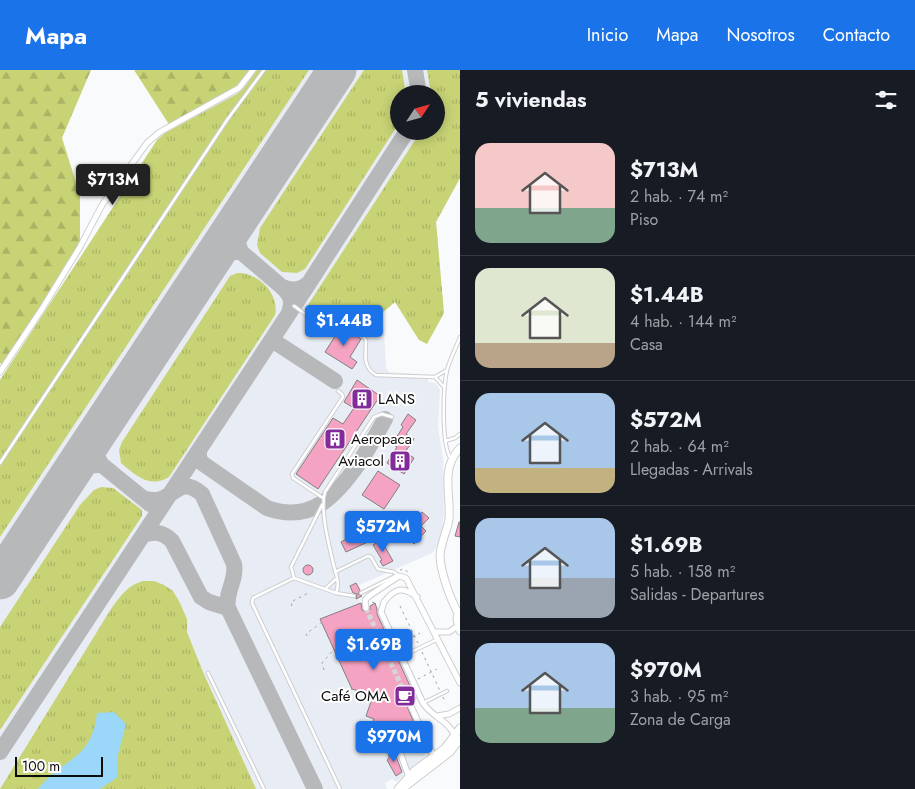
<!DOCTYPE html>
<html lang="es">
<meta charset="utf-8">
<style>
body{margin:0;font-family:Jost,sans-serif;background:#242831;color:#f1f3f6;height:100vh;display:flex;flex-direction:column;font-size:19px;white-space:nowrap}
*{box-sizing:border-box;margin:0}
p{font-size:16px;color:#9ea1a6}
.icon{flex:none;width:28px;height:28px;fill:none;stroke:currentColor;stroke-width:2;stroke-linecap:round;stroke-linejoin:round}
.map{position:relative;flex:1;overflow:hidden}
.side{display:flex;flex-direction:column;background:#171b24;width:455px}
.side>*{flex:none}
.needle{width:32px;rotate:54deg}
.buttons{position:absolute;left:390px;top:15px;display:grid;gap:10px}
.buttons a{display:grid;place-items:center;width:55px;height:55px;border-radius:50%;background:#171b24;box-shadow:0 2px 12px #0003;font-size:25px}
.scale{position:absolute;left:15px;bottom:12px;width:88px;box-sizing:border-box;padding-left:5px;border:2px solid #0b0b0c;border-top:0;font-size:14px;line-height:18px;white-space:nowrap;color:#0b0b0c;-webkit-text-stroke:4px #fff;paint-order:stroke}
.price{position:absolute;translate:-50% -42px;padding:0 11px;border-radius:5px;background:#1a73e8;color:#fff;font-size:16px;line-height:32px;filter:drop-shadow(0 1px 2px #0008)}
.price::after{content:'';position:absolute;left:50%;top:30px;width:15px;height:11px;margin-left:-8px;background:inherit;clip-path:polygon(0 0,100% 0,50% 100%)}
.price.selected{background:#222;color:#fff}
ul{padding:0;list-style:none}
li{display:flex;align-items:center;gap:15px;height:125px;padding:0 15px}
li+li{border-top:1px solid #363941}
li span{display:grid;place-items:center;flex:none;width:140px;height:100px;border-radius:15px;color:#555}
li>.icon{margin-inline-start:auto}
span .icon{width:60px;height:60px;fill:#fffc;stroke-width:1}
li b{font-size:21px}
h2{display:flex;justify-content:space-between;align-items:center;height:60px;padding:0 15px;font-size:21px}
header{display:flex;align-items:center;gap:30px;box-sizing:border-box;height:70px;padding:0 25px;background:#1a73e8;color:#fff}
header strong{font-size:24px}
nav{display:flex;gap:28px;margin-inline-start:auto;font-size:18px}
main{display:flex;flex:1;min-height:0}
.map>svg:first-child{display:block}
.built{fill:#e8ecf4;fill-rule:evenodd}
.grass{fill:url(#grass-tufts)}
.forest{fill:url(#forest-firs)}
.water{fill:#9ad7f8}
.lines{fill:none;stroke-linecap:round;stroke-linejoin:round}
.taxiway{stroke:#b7b8ba;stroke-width:16}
.runway{stroke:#b7b8ba;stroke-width:39}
.building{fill:#f5a3c2;stroke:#828080}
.street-tunnel{stroke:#d5d6d8;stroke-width:5;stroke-dasharray:5 2.5;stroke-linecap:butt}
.lane-casing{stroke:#cdced0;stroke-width:4.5}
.street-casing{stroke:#cdced0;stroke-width:7}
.secondary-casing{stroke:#cdced0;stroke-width:9}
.path{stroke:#a1a2a4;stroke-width:1;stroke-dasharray:2.5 4;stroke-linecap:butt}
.lane{stroke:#fff;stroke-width:2.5}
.street{stroke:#fff;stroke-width:5}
.secondary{stroke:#fff;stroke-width:7}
.labels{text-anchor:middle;stroke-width:4;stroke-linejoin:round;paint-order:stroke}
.poi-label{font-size:15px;fill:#0b0b0c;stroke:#fff;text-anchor:start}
</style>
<header>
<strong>Mapa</strong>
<nav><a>Inicio</a><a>Mapa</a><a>Nosotros</a><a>Contacto</a></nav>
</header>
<main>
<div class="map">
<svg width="460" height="719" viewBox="0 0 460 719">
<defs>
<pattern id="grass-tufts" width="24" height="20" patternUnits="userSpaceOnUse" patternTransform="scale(1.25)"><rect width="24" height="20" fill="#c8d375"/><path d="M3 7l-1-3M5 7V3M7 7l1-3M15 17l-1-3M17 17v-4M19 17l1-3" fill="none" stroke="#aab464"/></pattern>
<pattern id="forest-firs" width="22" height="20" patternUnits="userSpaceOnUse" patternTransform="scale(1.25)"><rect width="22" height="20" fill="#c8d375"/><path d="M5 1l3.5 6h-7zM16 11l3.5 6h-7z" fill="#aab464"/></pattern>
</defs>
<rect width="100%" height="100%" fill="#f9fafc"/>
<path class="built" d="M257,0H460V108L436,152L444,243L427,274L419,270L395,232L383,243L386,297L389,302L428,305V312L436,313L440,320L438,357L443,388L444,444L441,467L435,480L432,483L353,518L364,539L375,533L418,627L408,634L407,637L418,659L425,686L421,692L396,712L392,709L385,713L387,719H0V310L157,70L165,63L244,18ZM399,24H436V61H399Z"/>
<path class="grass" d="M257,0H309L0,467V310L157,70L165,63L237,24L244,18Z
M364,0H402L406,24H399V53L305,199L297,203L282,202L260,183L257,175L260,158Z
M427,0H460V108L436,152L444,243L427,274L419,270L395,232L383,242L364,265L342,247L333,253L315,243L308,235L421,61H436V24H431Z
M237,203C258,202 280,224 275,245L169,407C150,419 135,405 121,393L119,380L122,372L230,206Z
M101,417L113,418L142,440V446L0,660V557L80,435L94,420Z
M143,511H154L164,515L173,521L180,533L187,549V562L203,602L256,719H0L111,539C121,525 127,516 143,511Z"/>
<path class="forest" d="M0,0H91L62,68L80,125V177L4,296L0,293Z
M134,0H253L244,13L170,56Z"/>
<path class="water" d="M114,642L126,654L117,689L118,707L100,719H38C63,687 92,691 97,643Z"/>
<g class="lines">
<path class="taxiway" d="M415,0L419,24
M241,182L282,217
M214,187L222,182H241L235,164L237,153
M289,243C293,231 291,225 282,217C293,221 299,221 309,213
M272,270L335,311
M199,380V388L202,393L267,438C311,454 336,426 359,393C368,379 377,364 385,349
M102,395L150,434
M63,414C76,400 82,394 102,395C95,385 94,375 97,363
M143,428C174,439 175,401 202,424L234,494C237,510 225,522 228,538
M143,465C155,461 163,462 172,471L201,527L209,532L228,538L315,719
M0,682L309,213L407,61"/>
<path class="runway" d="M0,510L337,0"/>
</g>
<path class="building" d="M344,256L361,269L350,287L357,292L352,299L325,282L341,257Z
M357,310L380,326L318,419L296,404L333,348L343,354L354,338L344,332Z
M408,344L416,350L406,364L414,369L405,382L414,388L404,404L387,393L397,377L392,374L403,357L401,355Z
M378,401L400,415L384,439L362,425Z
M422,442L429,448L421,456L426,461L414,474L403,462L413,452L409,448L413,444L417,448Z
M459,452H460V467L455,466Z
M368,462L372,470L346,482L341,472L350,467L351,470Z
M381,470L393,491L383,496L380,491L382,490L373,475Z
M303 500a5 5 0 1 1 10 0a5 5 0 1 1-10 0Z
M356,513L360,520L358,524L362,526L356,529L357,524L353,523L350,516Z
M361,533L362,540L366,542L370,540V536L375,533L377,539V544L416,629L413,631L408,630L406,634L418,662L414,680L404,678L398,673L391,677L384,663L377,667L371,656L374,649L366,646L373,626L352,619L320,549Z
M393,679L402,702L396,706L387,690L389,688V681Z"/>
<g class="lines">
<path class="street-tunnel" d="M366,538L409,633"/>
<g class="lane-casing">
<path id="lane" d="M294,236L326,259L344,253L362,265L366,270C366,284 362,297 376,305L435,307L447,300
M435,307L444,317
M445,371L455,368L460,364
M451,389C441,375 443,318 447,300C450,289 456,278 460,267
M0,393L227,50L264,0
M323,428L293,408L292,404L343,327L342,324L338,321
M322,435L291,497L294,508L336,523L354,526
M335,502L368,486L371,487L378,499L394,502L399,506
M294,508L253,528L252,533L340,719
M325,519L337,508
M336,523C341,512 334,500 332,488C328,471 320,439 325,422L374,347L382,344L392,347
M361,523L395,506
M413,581L436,570
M208,603L264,719
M423,633L447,621"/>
</g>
<g class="street-casing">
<path id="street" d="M0,302L42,239L80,177L102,135L147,73L160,62L239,18L253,0
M417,527C403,516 395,518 384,532L381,542L423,633C432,647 448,650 455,666
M366,538L365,530L369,526L399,506L406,508L460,613
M435,562H449L458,556
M410,634L431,680L433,687
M437,646L449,644L460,638
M398,677L409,707"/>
</g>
<g class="secondary-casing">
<path id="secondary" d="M460,378C440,399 451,424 449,449C447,462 440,474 440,487C441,503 451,532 460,546
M458,543L457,549L460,561
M398,719L414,701L445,678L460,658
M402,719L450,682L460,669"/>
</g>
<path class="path" d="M400,500L405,499L408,503
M372,532L375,533L377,538
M292,536L291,532L308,523
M400,536L418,573
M307,566L306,564L322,552
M401,573L420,563
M422,582L440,621
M324,600L322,593L334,579
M418,609L437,599
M443,627L446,633
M340,632L338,629L352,619
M361,676L359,671L374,661"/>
<use href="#lane" class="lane"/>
<use href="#street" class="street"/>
<use href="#secondary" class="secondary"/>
</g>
<defs>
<g id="building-square" transform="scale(1.125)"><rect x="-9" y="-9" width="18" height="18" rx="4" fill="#812c9a" stroke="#fff"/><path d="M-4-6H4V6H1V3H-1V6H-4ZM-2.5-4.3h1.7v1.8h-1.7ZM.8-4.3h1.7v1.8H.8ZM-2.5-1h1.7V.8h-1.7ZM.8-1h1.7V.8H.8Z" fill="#fff"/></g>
<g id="cafe-square" transform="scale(1.125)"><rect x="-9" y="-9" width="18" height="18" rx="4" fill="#812c9a" stroke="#fff"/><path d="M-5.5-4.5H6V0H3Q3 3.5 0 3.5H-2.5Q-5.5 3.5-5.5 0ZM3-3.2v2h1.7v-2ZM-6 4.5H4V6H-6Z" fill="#fff"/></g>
</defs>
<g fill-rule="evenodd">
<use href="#building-square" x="362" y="329"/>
<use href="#building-square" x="335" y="369"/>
<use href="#building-square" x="400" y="391"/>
<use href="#cafe-square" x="405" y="626"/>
</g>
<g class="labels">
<g class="poi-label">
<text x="378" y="334">LANS</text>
<text x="351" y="374">Aeropaca</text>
<text x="384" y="396" text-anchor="end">Aviacol</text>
<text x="389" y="631" text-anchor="end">Café OMA</text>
</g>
</g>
</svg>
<div class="buttons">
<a><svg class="needle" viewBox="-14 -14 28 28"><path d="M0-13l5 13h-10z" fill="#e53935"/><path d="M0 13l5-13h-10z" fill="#9ea1a6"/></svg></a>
</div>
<div class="scale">100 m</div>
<b class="price selected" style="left:113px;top:136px">$713M</b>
<b class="price" style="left:344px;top:277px">$1.44B</b>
<b class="price" style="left:383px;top:483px">$572M</b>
<b class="price" style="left:374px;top:601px">$1.69B</b>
<b class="price" style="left:394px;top:693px">$970M</b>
</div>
<section class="side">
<h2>5 viviendas<svg class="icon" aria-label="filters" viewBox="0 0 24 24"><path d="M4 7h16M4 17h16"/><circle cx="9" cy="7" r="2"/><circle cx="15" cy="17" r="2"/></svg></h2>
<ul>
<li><span style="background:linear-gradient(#f6c9c9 65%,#7fa58c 0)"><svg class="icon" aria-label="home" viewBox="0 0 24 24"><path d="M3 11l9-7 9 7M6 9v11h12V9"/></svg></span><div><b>$713M</b><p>2 hab. · 74 m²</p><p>Piso</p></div></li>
<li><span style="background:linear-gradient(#dfe7d0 75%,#b9a48a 0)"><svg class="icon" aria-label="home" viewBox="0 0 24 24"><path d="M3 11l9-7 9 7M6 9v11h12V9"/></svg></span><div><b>$1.44B</b><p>4 hab. · 144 m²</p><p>Casa</p></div></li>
<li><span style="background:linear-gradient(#a9c7e8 75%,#c2b280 0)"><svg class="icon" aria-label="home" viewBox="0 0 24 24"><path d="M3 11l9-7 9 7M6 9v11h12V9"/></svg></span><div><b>$572M</b><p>2 hab. · 64 m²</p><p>Llegadas - Arrivals</p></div></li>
<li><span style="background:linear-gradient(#a9c7e8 60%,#9aa5b1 0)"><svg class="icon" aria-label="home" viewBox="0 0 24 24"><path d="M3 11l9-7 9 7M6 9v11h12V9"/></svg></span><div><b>$1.69B</b><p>5 hab. · 158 m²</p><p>Salidas - Departures</p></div></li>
<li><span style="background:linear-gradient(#a9c7e8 65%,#7fa58c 0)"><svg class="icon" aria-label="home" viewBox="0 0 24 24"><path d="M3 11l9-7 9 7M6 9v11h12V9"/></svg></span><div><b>$970M</b><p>3 hab. · 95 m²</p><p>Zona de Carga</p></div></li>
</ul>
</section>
</main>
